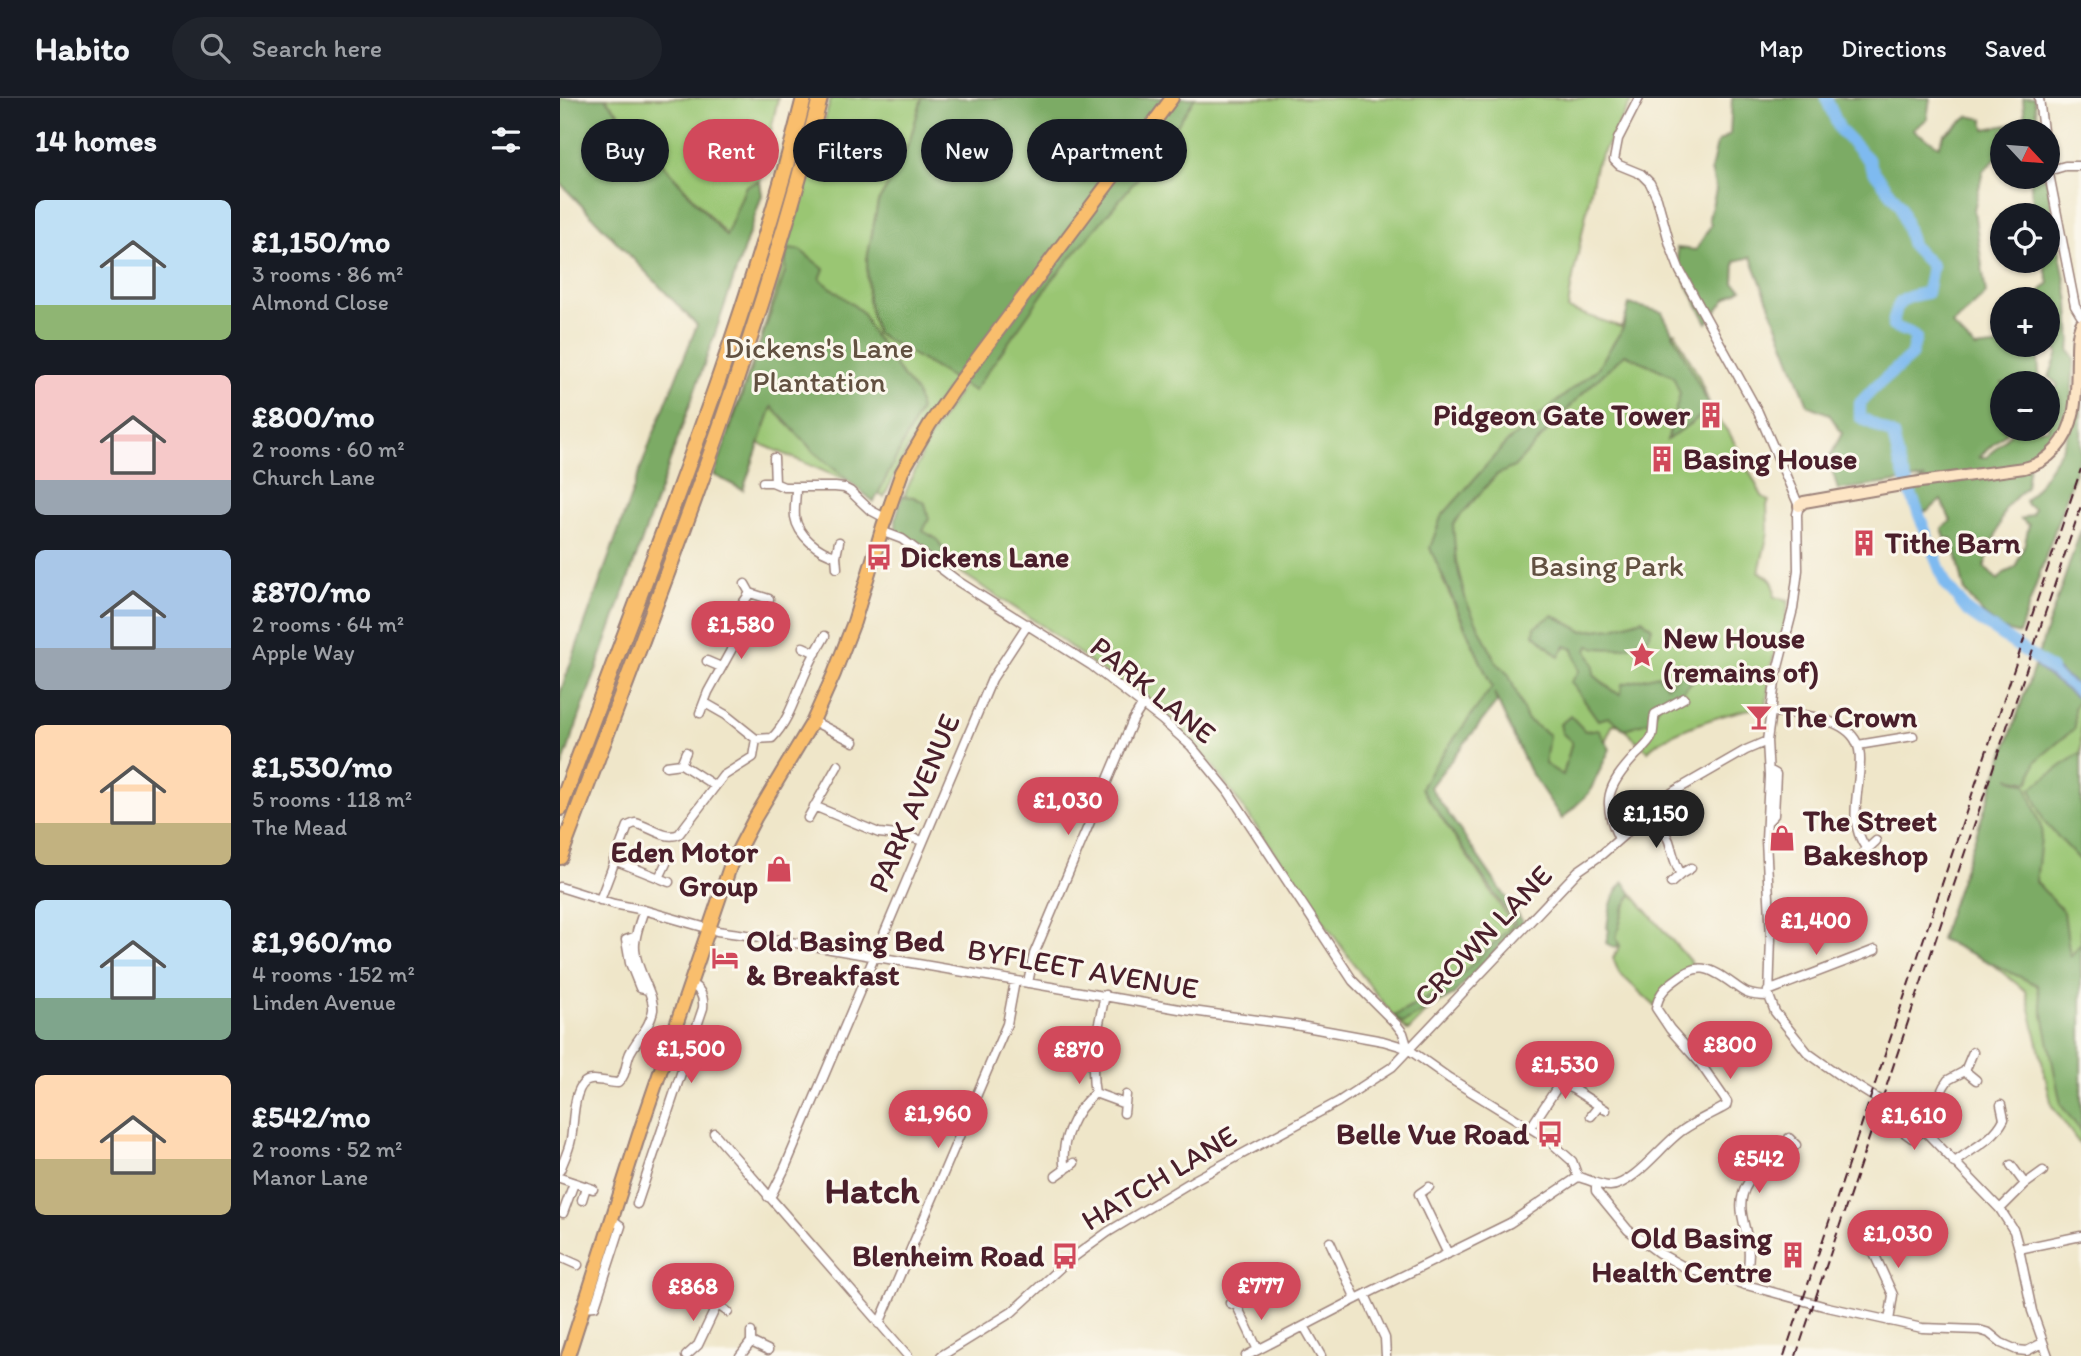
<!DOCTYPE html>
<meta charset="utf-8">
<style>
body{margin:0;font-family:Itim,sans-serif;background:#20242c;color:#f1f3f6;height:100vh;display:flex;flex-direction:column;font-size:26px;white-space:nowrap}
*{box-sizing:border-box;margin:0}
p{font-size:23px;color:#9ea1a6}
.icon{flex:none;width:38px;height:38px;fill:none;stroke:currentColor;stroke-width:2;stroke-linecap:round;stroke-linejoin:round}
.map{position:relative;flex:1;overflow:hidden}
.side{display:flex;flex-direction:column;background:#171b24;width:560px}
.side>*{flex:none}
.hud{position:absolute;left:21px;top:21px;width:665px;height:63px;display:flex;gap:14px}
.needle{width:46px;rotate:116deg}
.tools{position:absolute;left:1430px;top:21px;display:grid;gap:14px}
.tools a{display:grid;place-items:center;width:70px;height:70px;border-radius:50%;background:#171b24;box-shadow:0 2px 5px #0004;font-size:35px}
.price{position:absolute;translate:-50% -60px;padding:0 16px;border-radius:24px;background:#d1495b;color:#fff;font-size:23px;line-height:46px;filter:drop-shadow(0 2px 4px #0008)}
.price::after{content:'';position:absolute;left:50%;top:42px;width:21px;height:16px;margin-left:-10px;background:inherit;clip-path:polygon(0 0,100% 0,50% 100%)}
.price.active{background:#222;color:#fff}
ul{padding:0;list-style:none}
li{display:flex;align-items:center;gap:21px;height:175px;padding:0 35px}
li span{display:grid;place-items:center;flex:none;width:196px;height:140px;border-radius:10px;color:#555}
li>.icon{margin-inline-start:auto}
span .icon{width:84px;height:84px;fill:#fffc;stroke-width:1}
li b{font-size:30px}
h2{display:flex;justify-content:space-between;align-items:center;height:84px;padding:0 35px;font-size:30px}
.pill{padding:0 24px;border-radius:32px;background:#171b24;box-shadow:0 2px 5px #0004;font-size:24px;line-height:63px}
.pill.active{background:#d1495b;color:#fff}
header{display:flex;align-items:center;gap:42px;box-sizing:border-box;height:98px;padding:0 35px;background:#171b24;border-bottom:2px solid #363941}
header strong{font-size:33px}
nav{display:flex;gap:38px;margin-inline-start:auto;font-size:24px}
.search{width:490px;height:63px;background:#20242c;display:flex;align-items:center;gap:18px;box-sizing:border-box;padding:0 24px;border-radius:38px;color:#9ea1a6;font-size:26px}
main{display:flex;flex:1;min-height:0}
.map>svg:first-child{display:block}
.green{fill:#9ac673;stroke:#72724f;stroke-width:2}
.forest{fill:#7bab65;stroke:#626548;stroke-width:2}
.water{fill:#7ebaf0;stroke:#646c8e;stroke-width:2}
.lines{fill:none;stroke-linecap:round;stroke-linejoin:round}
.river{stroke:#7ebaf0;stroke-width:12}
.street-casing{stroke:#9c827a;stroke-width:11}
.secondary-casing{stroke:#9c827a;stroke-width:14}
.primary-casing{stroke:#9c827a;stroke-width:16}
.highway-casing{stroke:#9c827a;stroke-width:18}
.street{stroke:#fff;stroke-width:8}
.secondary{stroke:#fde5c5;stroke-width:10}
.primary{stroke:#f9be6d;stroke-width:12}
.highway{stroke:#f9be6d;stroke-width:14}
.rail{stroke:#4a1f2b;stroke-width:2;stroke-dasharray:10 5;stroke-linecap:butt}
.labels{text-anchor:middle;stroke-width:6;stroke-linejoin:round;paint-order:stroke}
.park-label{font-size:30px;fill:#625141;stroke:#fbf7ec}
.poi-label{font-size:30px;font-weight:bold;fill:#4a1f2b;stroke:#fbf7ec;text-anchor:start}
.street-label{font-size:30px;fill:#4a1f2b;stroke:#fbf7ec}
.district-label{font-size:37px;font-weight:bold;fill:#4a1f2b;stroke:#fbf7ec}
</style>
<header>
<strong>Habito</strong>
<div class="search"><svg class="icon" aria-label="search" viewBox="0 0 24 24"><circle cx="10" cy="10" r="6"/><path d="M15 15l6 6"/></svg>Search here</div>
<nav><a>Map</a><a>Directions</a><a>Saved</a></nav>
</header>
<main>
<section class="side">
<h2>14 homes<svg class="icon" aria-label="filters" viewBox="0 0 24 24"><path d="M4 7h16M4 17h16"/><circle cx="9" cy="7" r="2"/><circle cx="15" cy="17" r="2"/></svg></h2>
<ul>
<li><span style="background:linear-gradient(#bfe0f5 75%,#8fb573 0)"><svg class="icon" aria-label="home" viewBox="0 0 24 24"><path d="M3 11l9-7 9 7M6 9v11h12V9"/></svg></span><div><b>£1,150/mo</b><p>3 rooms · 86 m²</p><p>Almond Close</p></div></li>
<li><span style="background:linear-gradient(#f6c9c9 75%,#9aa5b1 0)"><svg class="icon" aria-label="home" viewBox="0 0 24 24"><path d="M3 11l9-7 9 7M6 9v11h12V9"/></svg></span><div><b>£800/mo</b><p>2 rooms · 60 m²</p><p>Church Lane</p></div></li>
<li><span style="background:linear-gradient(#a9c7e8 70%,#9aa5b1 0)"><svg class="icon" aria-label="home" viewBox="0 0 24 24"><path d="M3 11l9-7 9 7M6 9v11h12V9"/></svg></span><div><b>£870/mo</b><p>2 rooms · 64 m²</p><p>Apple Way</p></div></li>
<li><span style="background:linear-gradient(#ffd9b3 70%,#c2b280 0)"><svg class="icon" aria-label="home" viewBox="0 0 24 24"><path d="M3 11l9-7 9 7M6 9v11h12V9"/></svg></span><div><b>£1,530/mo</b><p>5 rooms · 118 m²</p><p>The Mead</p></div></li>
<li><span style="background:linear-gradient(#bfe0f5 70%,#7fa58c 0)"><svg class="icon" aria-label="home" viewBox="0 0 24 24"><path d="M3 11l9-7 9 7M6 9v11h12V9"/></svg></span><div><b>£1,960/mo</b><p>4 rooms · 152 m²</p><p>Linden Avenue</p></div></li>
<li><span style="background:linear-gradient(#ffd9b3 60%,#c2b280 0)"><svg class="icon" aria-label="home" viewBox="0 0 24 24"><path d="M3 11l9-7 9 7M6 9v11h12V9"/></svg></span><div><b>£542/mo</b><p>2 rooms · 52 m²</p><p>Manor Lane</p></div></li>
</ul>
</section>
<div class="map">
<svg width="1521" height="1258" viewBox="0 0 1521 1258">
<rect width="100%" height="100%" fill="#fbf7ec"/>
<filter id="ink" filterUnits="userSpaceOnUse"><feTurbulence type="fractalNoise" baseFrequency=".0143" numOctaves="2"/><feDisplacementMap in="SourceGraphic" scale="14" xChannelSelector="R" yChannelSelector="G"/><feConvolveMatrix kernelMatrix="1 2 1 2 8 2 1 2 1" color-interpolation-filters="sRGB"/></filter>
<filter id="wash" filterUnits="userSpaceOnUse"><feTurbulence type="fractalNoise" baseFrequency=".00686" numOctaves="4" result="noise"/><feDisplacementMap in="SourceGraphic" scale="28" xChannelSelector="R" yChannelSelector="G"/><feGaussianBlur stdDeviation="1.57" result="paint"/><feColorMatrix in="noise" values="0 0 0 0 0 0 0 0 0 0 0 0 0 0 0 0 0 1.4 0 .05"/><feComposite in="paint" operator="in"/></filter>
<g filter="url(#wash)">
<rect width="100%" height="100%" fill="#efe6c9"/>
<path class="green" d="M45,0H218L200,83L186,88L167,138Z
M271,0H362L350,42L338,70L318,104L307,162L308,201L316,235L395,281L358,330L324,399L168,332L200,244Z
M623,0H1073L1036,67L1011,190L1008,211L1061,229L1070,210L1100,244L1115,234L1138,277L1151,310L1157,314L1156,318L1171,338L1202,398L1209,403L1207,407L1208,435L1199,474C1212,480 1216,485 1214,499L1229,502L1223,535H1220L1211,569L1206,610C1180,609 1105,634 1088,653L1059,627L1053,626L1021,695L1002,712L882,480L934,592L936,601L864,693L953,827L848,933L837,923L801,876L651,665L604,620L484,529L338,433L340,407L368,343L401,290Z
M1521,442V1048L1492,1008L1466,893L1391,834Z
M1072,796L1135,869L1120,876L1096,909L1059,875L1053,860L1060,848L1056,840C1060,824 1063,810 1072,796Z"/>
<path class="forest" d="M0,0H45L166,138L186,88L200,83L202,97L157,230L0,674V595L90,345L137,227L0,85Z
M362,0H635L599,55L493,181L414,293L316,235L308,201L307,162L318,104L338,70L350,42Z
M1172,0H1370L1367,21L1353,32L1379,48L1384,37L1409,18L1423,21L1425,31L1465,24L1463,0H1474L1479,33H1442L1441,56L1423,73L1414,112L1426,196L1392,227L1415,250L1444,247H1475L1477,250L1480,285H1442V331H1450L1419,359H1427L1455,331H1488V297L1495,292L1498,287L1489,279L1498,255L1490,242L1492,218L1488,216V201H1481L1480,193L1489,185L1483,163H1488V117H1474L1470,79H1486L1509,204L1511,245L1509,251L1514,261L1510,318L1498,341L1470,359L1466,389L1446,409L1424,469L1438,482L1444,475L1455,470L1465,445L1469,427L1461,421L1472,416L1474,410L1467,407L1465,403L1477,389L1502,351L1521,301V356L1459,536L1442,531L1423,516L1405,494L1393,441L1385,440L1382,430L1391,423L1381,402L1368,413L1359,414L1350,390L1366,380L1278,392L1269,361L1282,335L1269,316L1248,307L1191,159L1175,163L1174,185L1182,191L1166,201L1147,225L1120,173L1117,150L1136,152L1151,127L1149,120L1156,92L1151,72L1157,45L1170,36Z
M227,151L240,152L264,171L260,181L302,214L314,238L334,259L335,268L357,296L360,312L314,404L254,354L212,309L183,392L154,377L225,174Z
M1069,206L1102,214L1151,311L1107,342L1120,296L1113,278L1065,256L1024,294L954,369L936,377L893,426L896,463L906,503L936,564L949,577L967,621L989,637L985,666L1003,677L1012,644L1002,635L1000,626L1011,618L1025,633L1038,631L1050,651L1029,695L1002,721L969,672L934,595L937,604L870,689L963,824L892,898L843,925L834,918L888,889L955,825L861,690L872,671L932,589L870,450L881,419L946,345L1037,271L1063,230Z
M342,398L354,399L365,405L369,421L363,433L377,441L387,458L384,463L378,465L336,432V420Z
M1521,432V598L1514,610L1515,630L1476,663L1469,684L1448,680L1466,686L1482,732L1476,784L1504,814L1510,859L1521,845V1033L1501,1007L1477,887L1380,841Z
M993,517L1022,533L1054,530L1082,521L1092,530C1091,532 1088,539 1086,540C1073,551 1045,553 1029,548L1027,553L1034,567V577L1053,593L1061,596L1062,586L1098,577L1107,588L1124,573L1136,570L1141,574L1120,596L1100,606L1091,623L1065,631L1049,619L1038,622L1011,584L1019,573L1013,551L1005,548L999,559L974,536L975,529Z
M1521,654V763L1484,724L1471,690Z
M1064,784L1072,796L1064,809L1056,840L1060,848L1053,849L1046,845L1049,832L1047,830C1049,813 1051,797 1064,784Z"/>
<path class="water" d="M1478,558L1521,590V603L1475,568Z"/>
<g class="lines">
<path class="river" d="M1266,0L1280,32L1308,61L1313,72L1340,107L1352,147L1372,168L1367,195C1342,199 1336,202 1333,228L1350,235L1356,240L1351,258L1314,290L1300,305V319L1333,337L1340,367L1385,485L1408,514L1491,571"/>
</g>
</g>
<g filter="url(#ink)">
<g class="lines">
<g class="street-casing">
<path id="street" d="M1079,0L1058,41L1054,62L1059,67L1081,76L1090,85L1097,100L1110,147L1120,173L1198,314L1239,408L1237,416L1238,472L1233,511L1216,577L1207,643L1209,678L1206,742L1211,839L1209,898L1215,914L1248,955L1279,977L1359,1027L1440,1111L1454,1133L1459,1151L1472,1213L1488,1258
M1479,0L1483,33
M1488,71L1515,208L1521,218
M1488,73L1505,68H1521
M214,360L215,385
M203,384H212L224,389H275L284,390L290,393L310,412L325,420
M236,390C236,400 234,410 235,419C238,438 259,454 276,458
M321,433L342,441L399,484L531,567L602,622L631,648L668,693L793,883L836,926L843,935L848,951
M277,470L276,458L279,444
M185,486L190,495L209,501
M243,549L256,555
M147,563L161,569
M145,605L166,617L196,641L212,640C230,622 236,595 247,572C252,560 259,549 265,538
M1210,614C1235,615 1289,619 1298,648C1302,659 1299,675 1298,687C1295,710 1292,730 1306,750
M140,615L148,594L175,545L181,508L190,495
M253,623L294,644
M1298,647L1353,638
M121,666L155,688
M106,668L121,666L126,654
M254,708L319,735L346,738L363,743
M1088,715C1096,724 1105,732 1109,743C1113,755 1114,765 1121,776
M248,720L278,667
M1208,723L1214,717L1216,676L1209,672
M1059,741C1041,704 1047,688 1075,658C1080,653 1090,645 1092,638C1094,631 1093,623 1095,616L1124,600
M1303,755L1316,743
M54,762L109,784
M99,780L108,761
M1111,785L1121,776L1131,770
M0,789L54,806L84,812L157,833L201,839L625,912L735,927L823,943L840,948L848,951L889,980L985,1039L1012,1063L1018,1079
M40,802L68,728L75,725C89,728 106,743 119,736L163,678L193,659L196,641
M74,839L66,842L70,865L80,890L88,892
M468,885L474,856L573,622L583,606
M1208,893L1315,852
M1405,973L1416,982
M535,995L565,1006
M564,1015L566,997
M1031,1018L1039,1008
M1359,1027L1373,1011L1384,988L1388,982L1405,973L1413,954
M971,1029L998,988L1001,986L1013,991L1046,1012
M154,1035L348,1258
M1345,1035L1352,1040L1365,1032
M1394,1065C1412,1050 1433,1043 1444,1021L1441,1007
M1451,1067L1465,1086
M0,1072C4,1062 9,1052 11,1041C14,1027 12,983 31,982C39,981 50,985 58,985C67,977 65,966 70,955C77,941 91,928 93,912C94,903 89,894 86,886C71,853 72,845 84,812
M505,1072C499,1044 514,1013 535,995C529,963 538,930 545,897
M496,1078L514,1065
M1018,1079C1029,1081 1039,1088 1050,1088C1074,1087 1103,1045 1123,1032C1136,1023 1152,1016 1166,1008L1167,1004L1140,965L1110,931L1096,910C1099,897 1103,891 1114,883C1138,863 1149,869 1173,886C1177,889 1182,893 1187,895C1194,898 1202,898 1209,898
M0,1080L33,1091
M1036,1085V1093L1068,1132L1099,1155L1128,1171L1263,1208L1362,1230L1419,1232L1429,1235L1441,1245L1457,1252L1467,1253L1482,1245
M869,1089L859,1096L888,1156
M208,1099L212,1096L224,1072L432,581L468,526
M22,1102L26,1089
M77,1106L143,910C144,900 141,891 131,886
M1440,1111L1465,1086L1483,1073
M3,1115L14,1085
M1301,1127L1333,1197L1329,1223
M770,1144L796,1201
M1459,1151L1521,1138
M0,1159L18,1167
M1185,1187C1188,1174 1190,1157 1188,1143C1184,1123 1175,1105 1188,1085C1199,1070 1221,1058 1236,1047L1229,1040
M142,1196L168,1214
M805,1197L825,1240L826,1258
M670,1205L677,1208L696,1197
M677,1208L698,1252
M23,1209L35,1208L61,1128L51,1121
M319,1226L447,926L455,883
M744,1228L761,1258
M191,1244L208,1252
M126,1258L138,1247L157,1207
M180,1258L191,1244V1234
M381,1258L452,1214L503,1167L548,1134L636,1081L778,1004L832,969L1018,773L1041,757L1113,694L1186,652L1207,643
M686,1258L796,1201L950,1125L1018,1079"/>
</g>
<g class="secondary-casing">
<path id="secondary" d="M1239,408L1244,404L1353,385L1464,370C1478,367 1487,361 1496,351C1519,326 1516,290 1517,258C1517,247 1517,236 1521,226"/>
</g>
<g class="primary-casing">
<path id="primary" d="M8,1258L81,1030L171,766L195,720L253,623L274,576L294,524L323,428L342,374L370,326L399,285L612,0"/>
</g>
<g class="highway-casing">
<path id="highway" d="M0,710C86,475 183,243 244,0
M0,759C94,509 195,260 260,0"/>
</g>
<use href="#street" class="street"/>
<use href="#secondary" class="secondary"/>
<use href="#primary" class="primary"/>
<use href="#highway" class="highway"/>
<path class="rail" d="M1224,1258L1521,371
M1236,1258L1521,408"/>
</g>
</g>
<defs>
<g id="building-bare" transform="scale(2.1)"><path d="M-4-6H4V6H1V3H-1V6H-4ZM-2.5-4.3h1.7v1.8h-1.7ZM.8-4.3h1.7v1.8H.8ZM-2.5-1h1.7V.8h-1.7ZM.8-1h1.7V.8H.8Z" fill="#d1495b" stroke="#fbf7ec" stroke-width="2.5" paint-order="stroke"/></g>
<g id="bus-bare" transform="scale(2.1)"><path d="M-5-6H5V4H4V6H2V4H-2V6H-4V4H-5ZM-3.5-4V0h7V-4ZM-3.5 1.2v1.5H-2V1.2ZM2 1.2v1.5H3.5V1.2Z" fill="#d1495b" stroke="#fbf7ec" stroke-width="2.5" paint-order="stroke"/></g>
<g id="sight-bare" transform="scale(2.1)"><path d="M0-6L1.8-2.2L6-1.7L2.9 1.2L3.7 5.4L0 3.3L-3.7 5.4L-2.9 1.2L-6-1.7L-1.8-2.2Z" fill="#d1495b" stroke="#fbf7ec" stroke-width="2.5" paint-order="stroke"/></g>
<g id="bar-bare" transform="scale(2.1)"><path d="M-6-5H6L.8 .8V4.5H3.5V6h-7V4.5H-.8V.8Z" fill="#d1495b" stroke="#fbf7ec" stroke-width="2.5" paint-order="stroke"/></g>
<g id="shop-bare" transform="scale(2.1)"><path d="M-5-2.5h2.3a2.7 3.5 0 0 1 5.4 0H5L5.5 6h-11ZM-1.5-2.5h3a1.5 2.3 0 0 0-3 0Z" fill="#d1495b" stroke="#fbf7ec" stroke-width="2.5" paint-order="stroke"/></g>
<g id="hotel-bare" transform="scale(2.1)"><path d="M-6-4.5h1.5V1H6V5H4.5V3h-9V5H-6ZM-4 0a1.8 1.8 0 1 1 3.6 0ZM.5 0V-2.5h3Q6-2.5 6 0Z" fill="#d1495b" stroke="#fbf7ec" stroke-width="2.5" paint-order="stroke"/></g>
</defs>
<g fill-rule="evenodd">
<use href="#building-bare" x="1151" y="317"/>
<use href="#building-bare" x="1102" y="361"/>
<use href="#building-bare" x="1304" y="445"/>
<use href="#bus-bare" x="319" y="459"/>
<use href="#sight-bare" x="1082" y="557"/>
<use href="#bar-bare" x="1199" y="619"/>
<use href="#shop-bare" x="1222" y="740"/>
<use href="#shop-bare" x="219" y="771"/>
<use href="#hotel-bare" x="165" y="860"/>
<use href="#bus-bare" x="990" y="1036"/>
<use href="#building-bare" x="1233" y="1157"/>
<use href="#bus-bare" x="505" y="1158"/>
</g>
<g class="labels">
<g class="park-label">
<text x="259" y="260">Dickens's Lane<tspan x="259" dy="34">Plantation</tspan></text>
<text x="1047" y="478">Basing Park</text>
</g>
<g class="poi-label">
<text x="1130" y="327" text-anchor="end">Pidgeon Gate Tower</text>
<text x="1123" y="371">Basing House</text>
<text x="1325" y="455">Tithe Barn</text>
<text x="340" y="469">Dickens Lane</text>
<text x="1103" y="550">New House<tspan x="1103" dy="34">(remains of)</tspan></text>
<text x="1220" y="629">The Crown</text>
<text x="1243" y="733">The Street<tspan x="1243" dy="34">Bakeshop</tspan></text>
<text x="198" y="764" text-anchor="end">Eden Motor<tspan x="198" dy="34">Group</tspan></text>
<text x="186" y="853">Old Basing Bed<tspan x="186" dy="34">&amp; Breakfast</tspan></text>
<text x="969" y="1046" text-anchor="end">Belle Vue Road</text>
<text x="1212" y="1150" text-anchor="end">Old Basing<tspan x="1212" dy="34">Health Centre</tspan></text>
<text x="484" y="1168" text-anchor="end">Blenheim Road</text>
</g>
<g class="street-label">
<text transform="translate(593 592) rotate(39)" y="10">PARK LANE</text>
<text transform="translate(354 705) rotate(-67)" y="10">PARK AVENUE</text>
<text transform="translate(923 838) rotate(-46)" y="10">CROWN LANE</text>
<text transform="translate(523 871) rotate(10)" y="10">BYFLEET AVENUE</text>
<text transform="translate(599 1080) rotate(-31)" y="10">HATCH LANE</text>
</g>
<g class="district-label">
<text x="312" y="1105">Hatch</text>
</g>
</g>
</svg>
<div class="tools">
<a><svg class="needle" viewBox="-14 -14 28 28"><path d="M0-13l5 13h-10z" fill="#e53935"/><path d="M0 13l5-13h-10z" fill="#9ea1a6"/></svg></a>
<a><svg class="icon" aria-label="locate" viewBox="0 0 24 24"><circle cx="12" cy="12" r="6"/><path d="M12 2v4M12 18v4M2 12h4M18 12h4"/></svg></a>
<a>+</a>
<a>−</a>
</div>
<b class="price" style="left:181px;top:563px">£1,580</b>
<b class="price" style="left:508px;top:739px">£1,030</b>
<b class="price active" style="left:1096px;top:752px">£1,150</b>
<b class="price" style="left:1256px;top:859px">£1,400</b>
<b class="price" style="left:1170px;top:983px">£800</b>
<b class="price" style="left:131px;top:987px">£1,500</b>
<b class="price" style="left:519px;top:988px">£870</b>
<b class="price" style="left:1005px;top:1003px">£1,530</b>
<b class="price" style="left:378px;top:1052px">£1,960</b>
<b class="price" style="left:1354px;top:1054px">£1,610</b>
<b class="price" style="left:1199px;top:1097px">£542</b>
<b class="price" style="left:1338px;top:1172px">£1,030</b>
<b class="price" style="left:701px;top:1224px">£777</b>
<b class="price" style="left:133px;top:1225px">£868</b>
<div class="hud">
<a class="pill">Buy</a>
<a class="pill active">Rent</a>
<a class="pill">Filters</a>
<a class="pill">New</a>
<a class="pill">Apartment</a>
</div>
</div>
</main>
